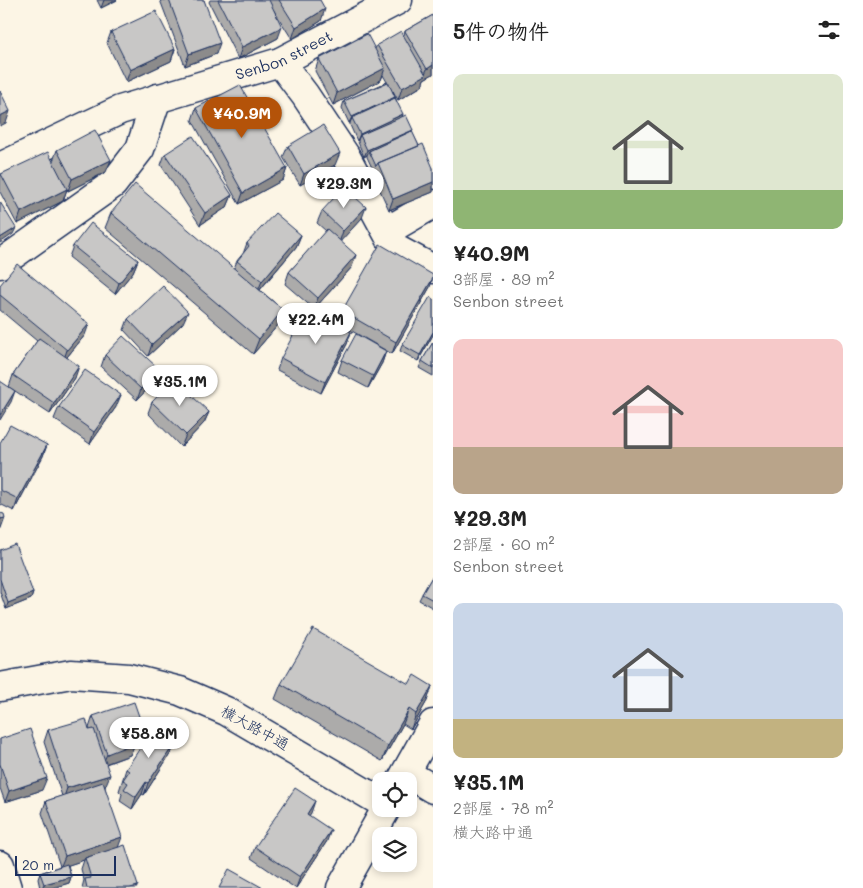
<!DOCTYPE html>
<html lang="ja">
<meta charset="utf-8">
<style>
body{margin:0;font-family:Mali,"Klee One",sans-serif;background:#f2f2f2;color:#222;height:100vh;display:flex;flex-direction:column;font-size:19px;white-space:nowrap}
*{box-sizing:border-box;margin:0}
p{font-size:16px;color:#767676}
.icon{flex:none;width:28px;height:28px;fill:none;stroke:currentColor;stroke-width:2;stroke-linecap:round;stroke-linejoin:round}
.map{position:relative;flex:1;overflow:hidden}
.drawer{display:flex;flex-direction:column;background:#fff;width:430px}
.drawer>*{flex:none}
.controls{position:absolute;left:372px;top:772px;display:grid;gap:10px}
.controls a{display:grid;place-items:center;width:45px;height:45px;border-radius:10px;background:#fff;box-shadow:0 2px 8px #0003;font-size:25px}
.scale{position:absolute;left:15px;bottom:12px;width:101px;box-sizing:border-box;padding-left:5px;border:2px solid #1b2f5e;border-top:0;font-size:14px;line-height:18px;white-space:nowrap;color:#1b2f5e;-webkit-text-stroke:4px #fcf5e5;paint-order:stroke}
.price{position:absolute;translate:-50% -42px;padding:0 11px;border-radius:18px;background:#fff;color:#222;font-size:16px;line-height:32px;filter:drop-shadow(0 1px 2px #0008)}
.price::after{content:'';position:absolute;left:50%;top:30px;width:15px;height:11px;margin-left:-8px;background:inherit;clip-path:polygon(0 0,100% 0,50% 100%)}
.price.active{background:#b45309;color:#fff}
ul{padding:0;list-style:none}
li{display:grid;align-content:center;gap:10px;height:265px;padding:0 20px}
li span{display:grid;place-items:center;height:155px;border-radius:10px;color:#555}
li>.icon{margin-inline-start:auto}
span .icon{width:90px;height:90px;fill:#fffc;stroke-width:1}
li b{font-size:21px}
h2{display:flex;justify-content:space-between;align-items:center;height:60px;padding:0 20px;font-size:21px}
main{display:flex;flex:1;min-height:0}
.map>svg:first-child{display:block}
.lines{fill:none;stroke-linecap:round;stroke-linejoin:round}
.minor-casing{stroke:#1b2f5e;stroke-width:31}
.minor{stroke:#fcf5e5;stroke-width:28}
.wall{fill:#acabaa;stroke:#1b2f5e}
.shaded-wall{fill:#8c8b8b;stroke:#1b2f5e}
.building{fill:#c8c7c6;stroke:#1b2f5e}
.labels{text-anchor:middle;stroke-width:4.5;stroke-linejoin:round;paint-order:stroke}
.street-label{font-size:15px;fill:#1b2f5e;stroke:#fcf5e5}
</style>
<main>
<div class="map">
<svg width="433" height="888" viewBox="0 0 433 888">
<rect width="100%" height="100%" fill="#fcf5e5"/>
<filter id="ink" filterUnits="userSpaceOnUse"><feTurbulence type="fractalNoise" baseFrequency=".02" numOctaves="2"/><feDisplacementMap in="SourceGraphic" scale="10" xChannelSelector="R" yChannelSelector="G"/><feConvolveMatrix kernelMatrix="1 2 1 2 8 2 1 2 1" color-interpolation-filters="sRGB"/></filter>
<g filter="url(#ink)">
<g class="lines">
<g class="minor-casing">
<g id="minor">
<path d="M280,62L305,95L345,155L396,249L433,269"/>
<path id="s1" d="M0,167L120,110L280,62L398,0"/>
<path d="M387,231L433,204"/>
<path d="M0,264L113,184L140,149L157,98"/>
<path d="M0,687L71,674L129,678L180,691L226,711L381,802"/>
<path d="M406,773L433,789"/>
<path d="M401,781L433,724"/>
<path d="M0,865L7,888"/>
<path d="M341,888L386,809"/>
</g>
</g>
<use href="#minor" class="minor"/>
</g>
<path class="wall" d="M97,0H117L101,8Z
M160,0H204L216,54L185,66Z
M210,0H320L321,21L292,39L273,9L278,38L238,59L209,2Z
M433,15V74L424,79L422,86L398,100L393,91L402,116L413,130L412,132L419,146L433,168V192L389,210L373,175L374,172L367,157V155L364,157L358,142V140L357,141L350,125V123H349L342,108L344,101L387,82L383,75L381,80L333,105L315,71L319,59L375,49L377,45L404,35L405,31Z
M111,32L175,49L171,61L126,82L107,43Z
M196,108L287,168L283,180L239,204L192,120Z
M288,146L335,165L300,185L283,157Z
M57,150L106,172L68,191L67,189L63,201L17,224L0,192V178L1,174L53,161Z
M165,154L232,195L227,207L200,225L161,165Z
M322,211L362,218L340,241L352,267L314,309L285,284L289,272L326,231L317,223Z
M111,213L234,268L237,261L243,254L247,243L301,235L296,247L260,290L283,310L278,325L253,354L105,228Z
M73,246L138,260L133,272L115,294L69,257Z
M0,285L85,335L67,357L75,378L50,414L9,387L13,375L37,341L0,310Z
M430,287L392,354L338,323L342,311Z
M433,299V335L418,361L400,351L402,345Z
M128,319L183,323L148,356L124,330Z
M351,332L347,344L321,393L277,370L281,358Z
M433,342V376L419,368L422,361Z
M386,351L382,363L368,388L338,372L342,360Z
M105,355L155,381L137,400L101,367Z
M152,402L209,412L204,423L181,447L148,413Z
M59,407H116L90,444L54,419Z
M0,443L47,445L43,456L14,511L0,504Z
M0,550L33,593L31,599L6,609L0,592Z
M433,575V608L419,600L422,594Z
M281,684H409L432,686L427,701L411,729L403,724L382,761L275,699Z
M93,716L137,734L138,737L130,755L106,764L105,787L118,847L137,888H82L84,880L81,869L84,860L68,865L71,877L69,883L52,888H40L38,879L40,873L60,866L42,813L46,801L62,796L44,742L48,730H90L89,728Z
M179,737L174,748L144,795L142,794L132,809L120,801L122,794L119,791L126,769Z
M0,739L42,790L5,802L0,788Z
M311,813L309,815L327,841L296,888H295L251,858L255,847Z"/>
<path class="shaded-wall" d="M104,0H117L101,8Z
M325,9L321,21L292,39L296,27Z
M282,27L278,38L238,59L242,47Z
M220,43L216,54L185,66L189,54Z
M175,49L171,61L126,82L130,70Z
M433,65V74L424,79L422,86L398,100L402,88L424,76L427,69Z
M385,68L381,80L333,105L337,93Z
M395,97L393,104L352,118L350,123H349L352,117Z
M10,111L6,123L0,126V116Z
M403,114L401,121L360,135L358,140L357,141L360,134Z
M413,130L411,136L369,151L367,155L364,157L367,150Z
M340,153L335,165L300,185L304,174Z
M111,160L106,172L68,191L72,179Z
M287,168L283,180L239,204L243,193Z
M433,182V192L389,210L393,199Z
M67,189L63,201L17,224L21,212Z
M232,195L227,207L200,225L205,213Z
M366,207L362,218L339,243L343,231Z
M16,228L13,234L0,243V238Z
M301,235L296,247L257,293L262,281Z
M356,255L352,267L314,309L318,298Z
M138,260L133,272L115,294L119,283Z
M433,278L430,287L392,354L396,342Z
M283,310L278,325L253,354L259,339Z
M188,312L183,323L148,356L152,344Z
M89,324L85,335L63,362L67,350Z
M351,332L347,344L321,393L325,382Z
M433,332V335L418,361L420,355Z
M386,351L382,363L368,388L373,376Z
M79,366L75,378L50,414L54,403Z
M159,369L155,381L137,400L141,389Z
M15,391L11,402L0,420V415Z
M121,395L116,407L90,444L94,432Z
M209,412L204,423L181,447L186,435Z
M47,445L43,456L14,511L18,499Z
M5,518L0,532V519Z
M33,593L31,599L6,609L8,603Z
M432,686L427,701L411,729L416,714Z
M409,709L403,724L382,761L388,746Z
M141,722L137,734L133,725Z
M138,737L130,755L102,765L107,754Z
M179,737L174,748L144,795L148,783Z
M110,775L105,787L63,800L67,788Z
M47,778L42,790L5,802L9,791Z
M146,782L142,794L132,809L136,797Z
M315,801L311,813L303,825L307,814Z
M331,830L327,841L296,888L300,877Z
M122,837L118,848L85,858L84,860L60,868L65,856Z
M71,877L69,883L52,888H42L44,884Z"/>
<path class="building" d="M169,0H204L220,43L189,54Z
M218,0H269L282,27L242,47Z
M279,0H320L325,9L296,27Z
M156,11L175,49L130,70L111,32Z
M433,15V65L427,69L405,31Z
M401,31L426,75L402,88L377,45Z
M367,34L385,68L337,93L319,59Z
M388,82L395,97L352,117L344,101Z
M240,85L287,168L243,193L196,108Z
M0,91L10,111L0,116Z
M395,98L403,114L360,134L352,118Z
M406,115L413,130L367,150L360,135Z
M323,125L340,153L304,174L288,146Z
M95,130L111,160L72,179L57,150Z
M412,131L419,146L378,163L376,166L369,151Z
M193,136L232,195L205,213L165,154Z
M423,144L433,168V182L393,199L378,163Z
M48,152L67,189L21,212L1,174Z
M135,184L283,310L259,339L111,213Z
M344,187L366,207L343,231L322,211Z
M0,202L16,228L0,238Z
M275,213L301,235L262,281L237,261L249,246L247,243Z
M91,223L138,260L119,283L73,246Z
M327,229L356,255L318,298L289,272Z
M380,244L433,275V278L396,342L342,311Z
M17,264L89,324L67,350L0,295V285Z
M163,286L188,312L152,344L128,319Z
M430,297L433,299V332L420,355L402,345Z
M307,309L351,332L325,382L281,358Z
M356,334L386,351L373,376L342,360Z
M123,336L159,369L141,389L105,355Z
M39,338L79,366L54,403L13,375Z
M433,342V368L422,361Z
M85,370L121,395L94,432L59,407Z
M174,379L209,412L186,435L152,402Z
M0,381L15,391L0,415Z
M10,425L47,445L18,499L0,490V443Z
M0,513L4,514L5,518L0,519Z
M15,544L33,593L8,603L0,579V550Z
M433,575V600L422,594Z
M313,629L409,684L414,675L432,686L416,714L409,709L388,746L281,684Z
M134,702L141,722L133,725L138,737L133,738L135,743L107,754L93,716Z
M86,719L89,730L94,729L110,775L67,788L48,730Z
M157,723L179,737L148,783L146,782L136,797L124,789L128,783L123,780L129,771L126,769Z
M30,729L47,778L9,791L0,764V739Z
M103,782L122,837L65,856L46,801Z
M295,788L315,801L307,814L331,830L300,877L255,847Z
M125,845L138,886L130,888H87L85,879L91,878L85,858Z
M67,864L71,877L44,884L40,873Z
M229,869L263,888H219Z"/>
</g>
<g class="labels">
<g class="street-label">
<text dy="5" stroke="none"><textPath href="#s1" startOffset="306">Senbon street</textPath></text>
<text transform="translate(255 728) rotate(29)" y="5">横大路中通</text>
</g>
</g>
</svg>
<div class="controls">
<a><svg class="icon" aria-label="locate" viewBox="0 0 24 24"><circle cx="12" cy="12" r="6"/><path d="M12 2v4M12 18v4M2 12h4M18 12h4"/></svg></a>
<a><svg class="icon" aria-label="layers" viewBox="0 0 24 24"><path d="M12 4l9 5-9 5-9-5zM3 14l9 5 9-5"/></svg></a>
</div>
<div class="scale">20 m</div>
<b class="price active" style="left:242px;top:139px">¥40.9M</b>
<b class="price" style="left:344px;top:209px">¥29.3M</b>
<b class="price" style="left:316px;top:345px">¥22.4M</b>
<b class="price" style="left:180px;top:407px">¥35.1M</b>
<b class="price" style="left:149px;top:759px">¥58.8M</b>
</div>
<section class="drawer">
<h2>5件の物件<svg class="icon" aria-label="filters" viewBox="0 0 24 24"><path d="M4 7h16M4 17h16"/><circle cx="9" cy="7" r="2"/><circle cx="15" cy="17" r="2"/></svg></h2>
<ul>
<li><span style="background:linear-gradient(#dfe7d0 75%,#8fb573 0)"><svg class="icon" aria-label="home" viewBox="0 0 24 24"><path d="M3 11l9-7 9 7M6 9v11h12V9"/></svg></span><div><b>¥40.9M</b><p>3部屋 · 89 m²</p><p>Senbon street</p></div></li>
<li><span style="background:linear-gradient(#f6c9c9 70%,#b9a48a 0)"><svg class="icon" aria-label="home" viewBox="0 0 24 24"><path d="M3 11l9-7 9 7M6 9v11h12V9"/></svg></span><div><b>¥29.3M</b><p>2部屋 · 60 m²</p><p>Senbon street</p></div></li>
<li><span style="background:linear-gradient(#c9d6e8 75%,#c2b280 0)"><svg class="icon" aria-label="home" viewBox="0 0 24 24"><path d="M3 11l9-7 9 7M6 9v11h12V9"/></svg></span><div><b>¥35.1M</b><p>2部屋 · 78 m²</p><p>横大路中通</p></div></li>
</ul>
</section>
</main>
